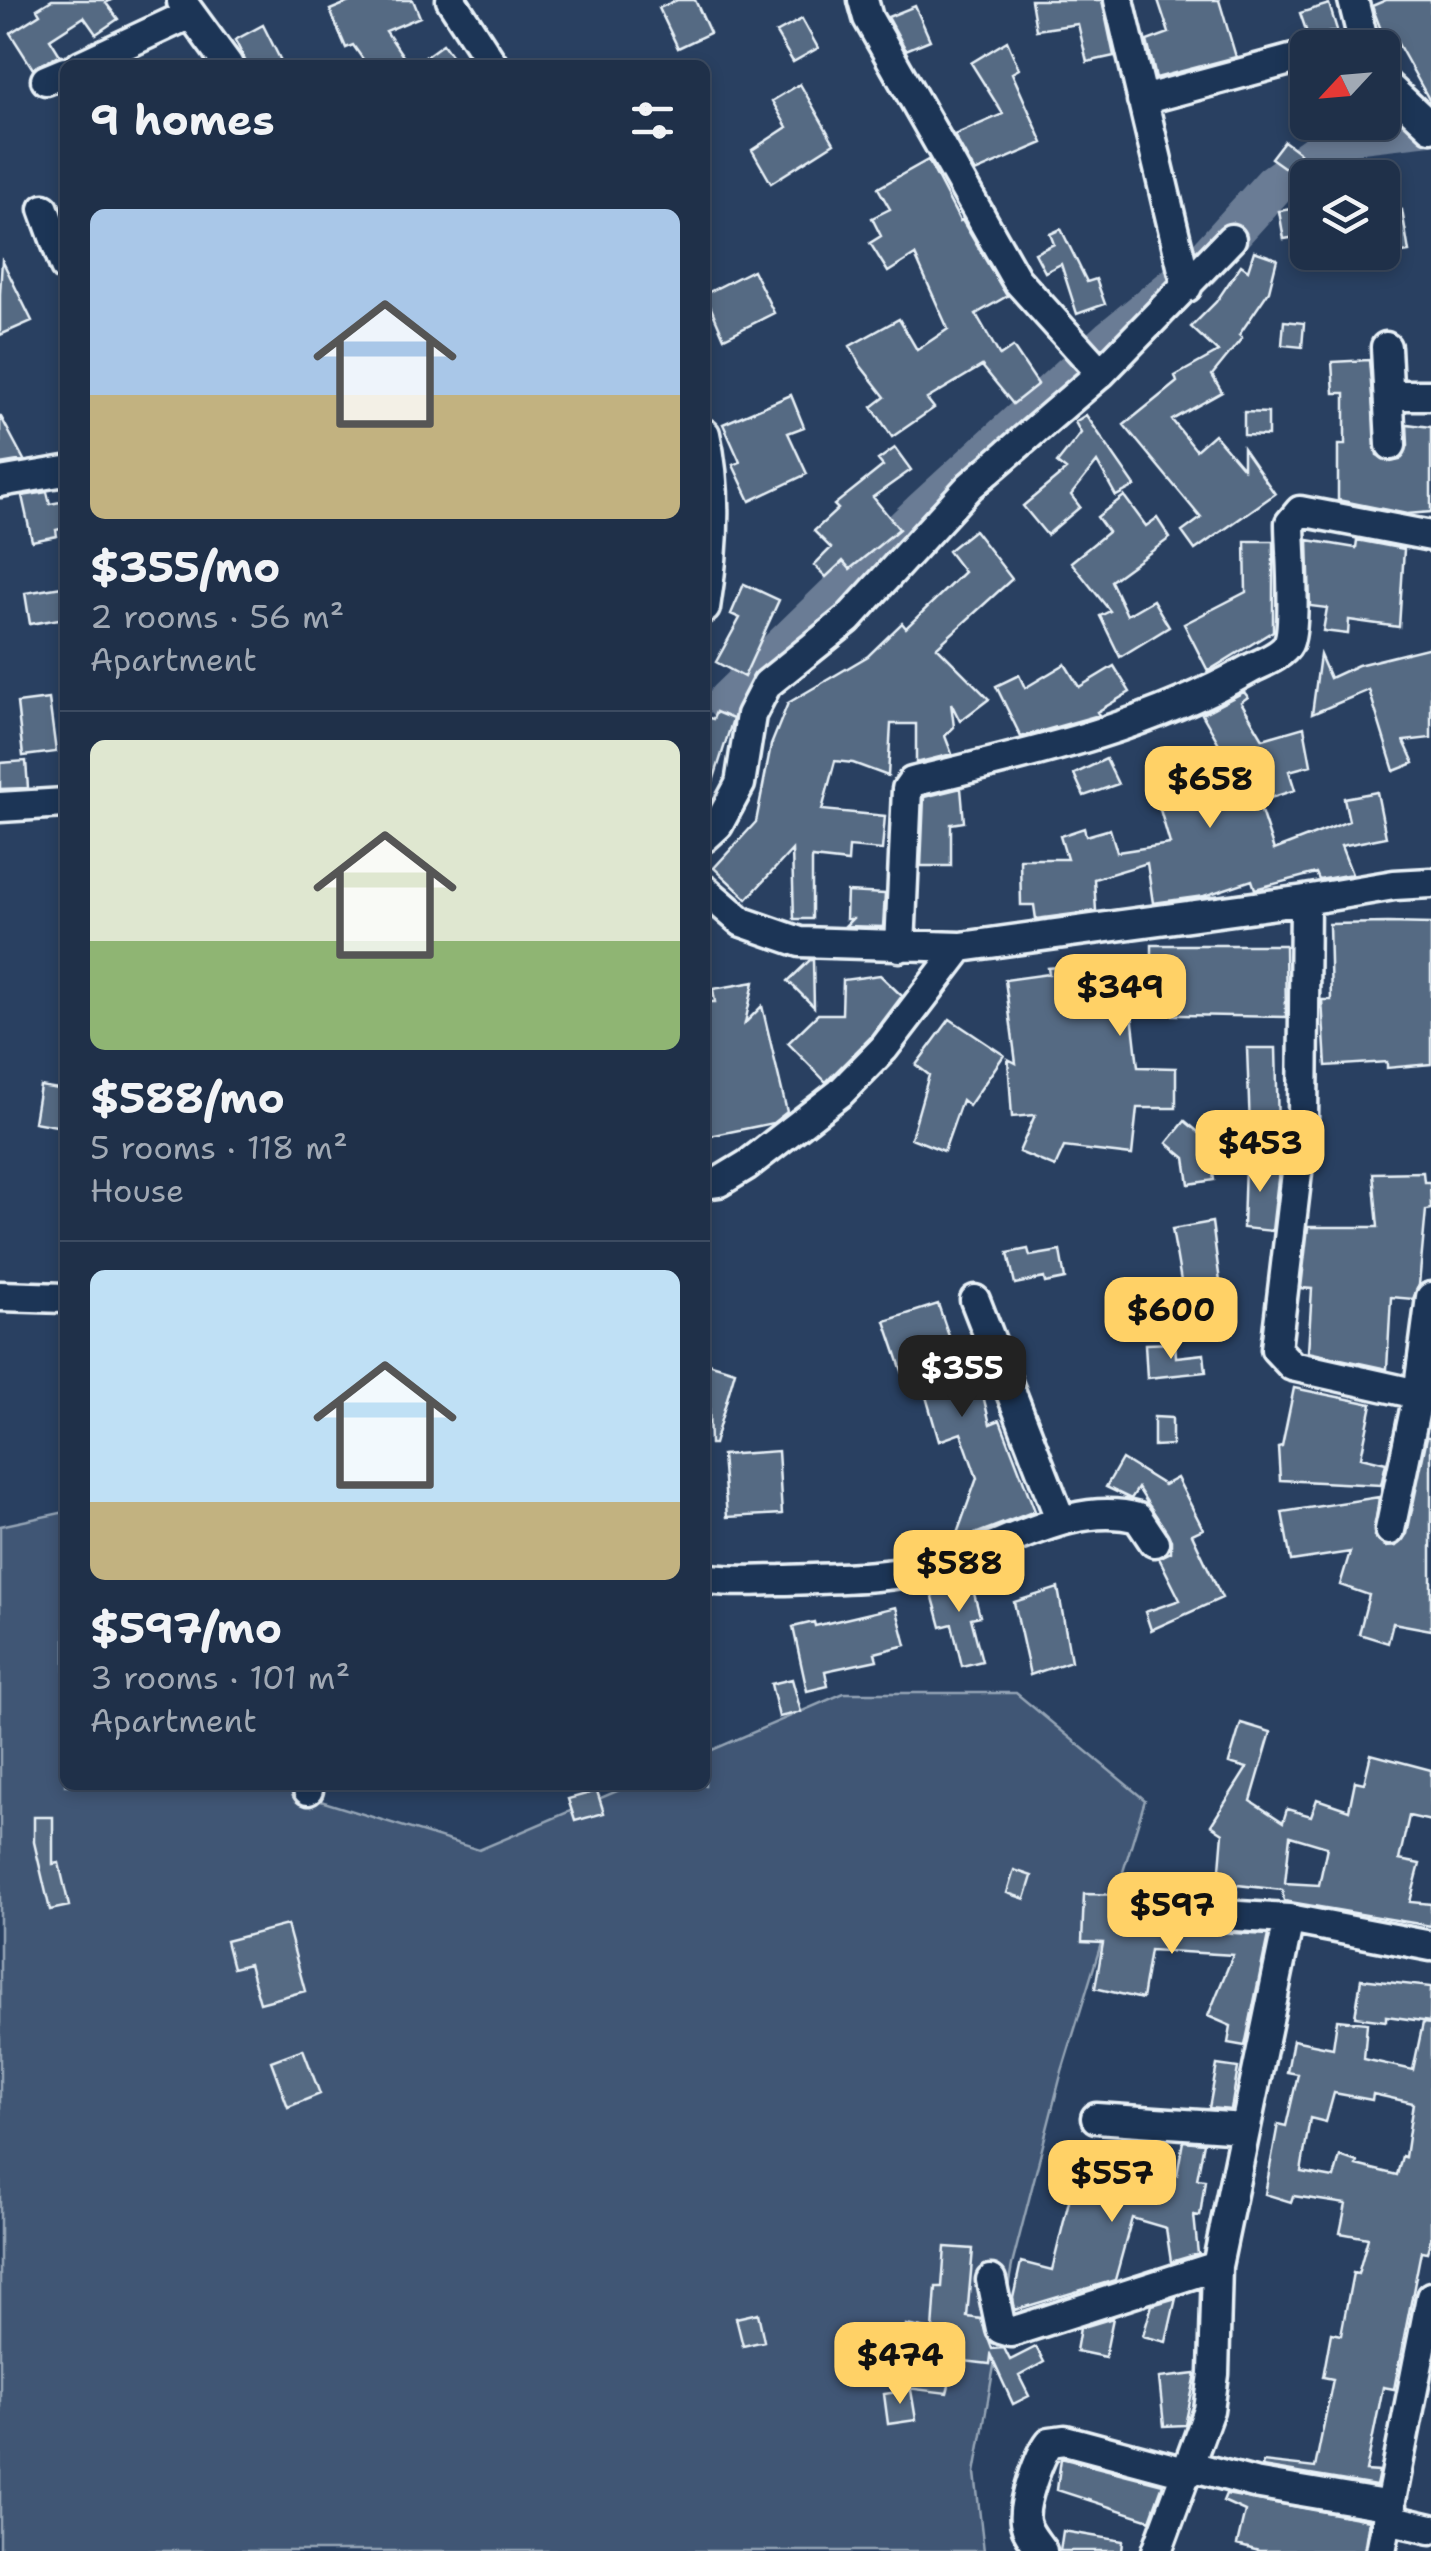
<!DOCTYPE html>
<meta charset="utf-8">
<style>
body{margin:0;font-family:"Shantell Sans",sans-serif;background:#2c3c53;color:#f1f3f6;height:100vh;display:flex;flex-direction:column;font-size:38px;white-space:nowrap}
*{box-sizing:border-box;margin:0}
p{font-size:32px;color:#a1a9b4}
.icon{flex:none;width:55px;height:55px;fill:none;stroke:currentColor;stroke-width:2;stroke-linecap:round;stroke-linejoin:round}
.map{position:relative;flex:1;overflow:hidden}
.side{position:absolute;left:60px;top:60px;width:650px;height:1730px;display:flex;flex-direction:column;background:#1f3049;border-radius:15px;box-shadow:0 5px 15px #0003,0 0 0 2px #3c4b61}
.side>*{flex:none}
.needle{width:65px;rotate:244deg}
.tools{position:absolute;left:1290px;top:30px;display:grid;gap:20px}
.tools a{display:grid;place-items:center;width:110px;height:110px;border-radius:15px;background:#1f3049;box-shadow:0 5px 15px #0003,0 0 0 2px #3c4b61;font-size:50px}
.price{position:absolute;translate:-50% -85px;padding:0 22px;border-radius:20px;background:#ffd166;color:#111;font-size:32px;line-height:65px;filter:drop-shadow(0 2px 5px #0008)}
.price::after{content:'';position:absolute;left:50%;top:60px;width:30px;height:22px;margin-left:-15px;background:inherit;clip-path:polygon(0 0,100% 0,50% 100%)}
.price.active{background:#222;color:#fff}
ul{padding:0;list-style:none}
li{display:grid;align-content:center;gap:20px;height:530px;padding:0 30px}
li+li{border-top:2px solid #3c4b61}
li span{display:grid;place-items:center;height:310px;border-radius:15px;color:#555}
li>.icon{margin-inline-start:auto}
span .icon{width:180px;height:180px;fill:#fffc;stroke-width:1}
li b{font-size:42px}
h2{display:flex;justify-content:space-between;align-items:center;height:120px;padding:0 30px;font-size:42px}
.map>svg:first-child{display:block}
.green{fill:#415774;stroke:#94a4b6;stroke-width:2.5}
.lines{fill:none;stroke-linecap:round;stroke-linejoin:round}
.river{stroke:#6b7c95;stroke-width:42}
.building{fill:#556a83;stroke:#e8f1f8;stroke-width:2.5;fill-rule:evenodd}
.minor-casing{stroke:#e8f1f8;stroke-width:35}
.minor{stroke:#1d3557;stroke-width:28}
</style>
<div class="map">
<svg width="1431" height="2551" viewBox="0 0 1431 2551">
<rect width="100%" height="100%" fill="#294061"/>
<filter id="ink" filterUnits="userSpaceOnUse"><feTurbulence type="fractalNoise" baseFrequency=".01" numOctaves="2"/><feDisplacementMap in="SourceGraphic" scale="20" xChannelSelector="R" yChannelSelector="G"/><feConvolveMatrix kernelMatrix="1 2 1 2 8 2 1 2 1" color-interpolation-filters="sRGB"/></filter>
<g filter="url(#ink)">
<path class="green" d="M65,1512V1785H269L479,1850L631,1785H705V1753L844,1693H1016L1145,1800L1062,2071L1012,2265L975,2473L984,2551H0V1526Z"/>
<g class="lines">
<path class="river" d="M728,701L922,513L1111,340L1200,267L1274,185L1345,134L1431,124"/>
</g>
<path class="building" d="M52,0H111L106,3L118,19L96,34L84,17L50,39L60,55L33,69L10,33L40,14L37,9Z
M354,0H413L420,17L386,31L409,65H367L353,45L346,48L330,10Z
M677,0H695L710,33L678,48L659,8Z
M1031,0H1102L1114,56L1087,62L1078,24L1036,30Z
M1158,0H1219L1236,57L1156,78L1147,41L1169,33Z
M1386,0H1431V103L1397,42L1387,46L1372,6Z
M1329,4L1337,30L1309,39L1300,13Z
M915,6L930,40L906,50L888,17Z
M802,19L818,48L793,62L776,33Z
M263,25L283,65H247L243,56L235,40Z
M1007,41L1019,69L1012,73L1043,143L975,172L954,135L1003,114L971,63Z
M443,44L458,65H414Z
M800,84L834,143L771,183L752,150L787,127L772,101Z
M1284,141L1300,153L1288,170L1271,158Z
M928,160L960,221L962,220L1007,296L976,314L1000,356L1013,347L1038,384L1013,404L982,366L927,399L934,408L892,437L872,407L885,397L860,365L850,346L899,319L917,350L948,329L915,255L888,272L870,243L881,236L872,218L890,209L878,188Z
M1308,206V235L1284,239L1279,211Z
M1402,210L1409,252L1382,256V213Z
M1061,229L1087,282L1096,279L1105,304L1077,314L1061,264L1045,272L1035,253L1054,244L1050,234Z
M1254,251L1277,259L1269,291L1239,335L1242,338L1212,375L1222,392L1172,420L1196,450L1214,434L1243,468V448L1275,494L1195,550L1182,532L1201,518L1124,425L1177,382L1175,376L1218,352L1191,327L1216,302L1241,265L1248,270Z
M2,260L32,321L0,335V294Z
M753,270L774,313L724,338L705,294Z
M1284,321L1304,323L1302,347L1282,345Z
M1369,360L1377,455L1391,462L1400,460L1408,445L1407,424L1431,427V512L1407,514L1338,500V445H1345V393H1334L1332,362Z
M791,395L804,427L788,433L807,474L750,501L733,465L740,462L723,424Z
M1244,412L1268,413V436L1244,435Z
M0,415L24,460L0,464Z
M1086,415L1135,486L1116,496L1097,462L1071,495L1080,507L1047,535L1023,506L1066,470L1057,463L1081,433L1075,422Z
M895,448L911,470L873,497L899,529L850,569L843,561L826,577L814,565L831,548L814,531L838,509L834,505L883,466L878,460Z
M47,492L50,504L65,501V528L56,530L57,536L32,541L22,496Z
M1124,496L1146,526L1157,518L1170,538L1111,581L1127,615L1153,600L1169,627L1120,657L1100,616L1110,611L1071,562L1108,532L1097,517Z
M974,530L1012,579L937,647L989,699L960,721L951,703L954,727L945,736L952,754L916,763V724H891L888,776L853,763L835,761L822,810L885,816L882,850L849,847L848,862L812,858V919H794L792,850L747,899L714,868L756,822L771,745L788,703L868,656L902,623L906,628L964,572L948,551Z
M1308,540L1356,548L1357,540L1404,549L1399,627L1349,620L1348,634L1323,631L1327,608L1310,606Z
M1245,541H1273V631L1208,671L1184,624L1246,592Z
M744,584L779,600L744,677L716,662L740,618L731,614Z
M62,587L65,618L30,624L25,593Z
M1431,647V738L1404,741L1414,763L1394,771L1369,690L1312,714L1320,655L1330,678L1358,665Z
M1065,664L1079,687L1114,666L1130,692L1097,712L1099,715L1021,737L996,686L1019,675L1025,688Z
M1244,692L1248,697L1241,702L1263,739L1304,727L1311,765L1289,771L1295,790L1258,802L1274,850L1349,821L1344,798L1377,792L1386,837L1341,846L1352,874L1319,880L1316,873L1255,889L1252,880L1204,896L1153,903L1147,863L1094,879L1096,911L1036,919L1034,905H1021L1020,859H1067L1060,836L1084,828L1086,836L1110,829L1117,852L1170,844L1159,806L1228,784L1219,769L1230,763L1202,714Z
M49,699L56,752L23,756L17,703Z
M716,712L733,719L709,794H705V717L713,719Z
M1106,759L1118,784L1084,796L1074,774Z
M26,761L28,788L0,789V763Z
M961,788L964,822L951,824V866H921L924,797Z
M847,892L885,894L883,927L845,926L852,919H846Z
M1388,923L1431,924V1064L1387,1068V1062L1326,1066L1322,1000H1331L1329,924Z
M1152,945H1285L1286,1017L1132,1014L1138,1067L1176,1068V1108H1137L1132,1155L1064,1147L1055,1167L1019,1152L1035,1115L1012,1117L1008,1059L1016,1063L1005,980L1049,974L1048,968L1082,965L1084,979L1152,974Z
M810,960H813L814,1007L788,981Z
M880,975L902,996L871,1037L826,1082L788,1043L818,1014H842L843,980Z
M754,982L745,1023L762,1006L787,1112L773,1123L705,1137V1002H715L713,989Z
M950,1019L1004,1055L969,1106L962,1100L944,1151L911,1138L929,1075L916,1065Z
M1247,1048H1276L1278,1127L1250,1128Z
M40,1086L65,1090L62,1127L34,1122Z
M1185,1121L1209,1141L1214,1180L1189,1184L1185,1158L1167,1143Z
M1245,1163H1280L1272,1231L1243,1228Z
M1423,1172L1424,1182H1430L1431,1209L1426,1210L1419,1285L1413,1299L1391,1297L1387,1369L1308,1352L1312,1289L1301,1288L1308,1227H1378L1373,1173Z
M1212,1222L1220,1282L1182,1287L1172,1229Z
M1028,1249L1030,1256L1060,1251L1065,1279L1045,1283L1044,1278L1015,1284L1008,1253Z
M938,1304L966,1386L980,1383L990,1424L1000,1420L1035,1511L954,1542L977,1478L961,1433L939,1441L918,1369L903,1374L885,1321Z
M1175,1343L1176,1357L1204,1354L1206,1372L1147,1378L1145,1344Z
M705,1362L735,1371L714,1444H710L709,1407L705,1406Z
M1294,1388L1372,1404L1361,1457L1386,1463L1381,1485L1280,1480L1278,1447L1282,1446Z
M1154,1417L1172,1418V1445L1154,1446Z
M1427,1437H1431V1630L1393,1623L1388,1643L1359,1634L1369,1595L1340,1585L1350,1552L1291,1561L1282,1512L1379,1497L1374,1536L1386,1547L1396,1546L1407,1534Z
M778,1451L782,1514L727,1517L722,1455Z
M1122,1459L1164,1485L1177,1478L1203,1529L1192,1534L1222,1598L1151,1630L1145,1612L1180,1600L1159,1558L1171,1552V1540L1138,1488L1131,1499L1106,1487Z
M969,1575L980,1616L971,1618L982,1661L962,1666L952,1624L941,1627L930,1586Z
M1058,1588L1071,1661L1030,1675L1014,1602Z
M896,1607L906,1645L875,1653L877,1660L825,1671L828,1686L807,1691L793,1627L814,1622L815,1626Z
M792,1679L801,1712L779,1717L771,1684Z
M1241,1723L1271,1732L1251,1801L1283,1822L1287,1809L1311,1816L1317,1799L1349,1810L1355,1781L1364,1783L1371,1754L1431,1770V1821L1409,1816L1399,1860L1420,1864L1410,1902L1431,1904V1926L1284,1901L1282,1890L1237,1885L1236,1898L1180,1895L1181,1879L1219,1881L1223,1833L1211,1825L1247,1768L1229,1763ZM1290,1836L1327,1847L1319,1885L1285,1883Z
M597,1791L604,1813L575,1821L568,1799Z
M34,1817H53V1864L59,1863L69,1906L50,1910L34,1842Z
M1014,1870L1032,1876L1025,1899L1007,1893Z
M1084,1894L1127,1895L1126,1917L1154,1919L1168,1929L1268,1935L1245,2046L1228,2043L1231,2026L1208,2016L1233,1955L1150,1950L1142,1999L1095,1988L1103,1943L1082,1942Z
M287,1925L305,1991L260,2003L249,1964L233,1968L226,1941Z
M1361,1979L1431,1987L1430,2022L1386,2016V2021L1355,2017Z
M1337,2020L1367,2023L1364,2059L1413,2070L1423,2023L1431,2024V2238L1427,2252L1421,2251L1394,2389L1383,2387L1366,2471L1379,2472L1376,2486L1262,2467L1263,2462L1315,2468L1333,2379L1323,2377L1331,2333L1341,2335L1353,2273L1358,2274L1368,2238L1340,2233L1346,2204L1293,2196L1291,2202L1265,2194L1278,2124L1286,2126L1298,2074L1287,2072L1293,2040L1333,2048ZM1334,2093L1372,2100L1373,2094L1413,2103L1405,2157L1402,2156L1397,2175L1356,2165L1357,2162L1340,2156L1334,2178L1301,2172L1310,2118L1326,2122Z
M303,2049L320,2094L288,2107L271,2061Z
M1217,2065L1238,2068L1231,2110L1209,2108Z
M1183,2141L1204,2143L1197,2179L1205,2180L1200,2216L1194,2215L1198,2254L1171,2262L1166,2228L1132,2218L1115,2280L1015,2310L1013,2298L1021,2262L1052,2270L1074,2180L1068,2179L1071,2144L1107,2148L1104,2181L1166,2198L1170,2174L1177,2175Z
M945,2247L973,2249L967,2317L981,2319L992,2349L1004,2348L1010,2360L1036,2347L1044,2362L1019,2376L1029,2396L1013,2404L991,2356L990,2364L956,2360L947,2393L899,2387L906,2325L933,2330L936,2287H942Z
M1176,2298L1166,2342L1143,2336L1152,2305Z
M758,2313L764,2341L743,2346L736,2318Z
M1113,2318L1105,2357L1076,2351L1080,2328Z
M1196,2374L1185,2425L1164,2426L1159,2378Z
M911,2390L916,2420L888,2424L884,2394Z
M1061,2458L1163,2484L1150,2520L1057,2490Z
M1226,2494L1369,2520L1364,2551H1259L1237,2545L1245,2511L1223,2501Z
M1063,2531L1123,2541L1122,2551H1060Z"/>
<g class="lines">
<g class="minor-casing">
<path id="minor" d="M451,0L493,65
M863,0L868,18L1016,279L1101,373
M1119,0L1187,287
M1353,0L1365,48
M182,2L228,65
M81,65L190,14
M46,80L65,72
M1382,81L1431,127
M1142,100L1294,59
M44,209L65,267
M1386,347L1391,445
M1390,395H1431
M705,434C718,490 714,552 705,608
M0,482L65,471
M0,807L65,803
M705,837L718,825L740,784L751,715L767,684L848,619L970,486L1101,373L1231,239
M705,890L742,922L800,942L961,947L1305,900L1394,885L1431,883
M1305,900L1303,1122L1276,1349L1292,1366L1431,1397
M900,947L907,789L912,782C1028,754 1145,729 1250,669C1261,663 1282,656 1288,644C1297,626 1290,547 1290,523L1300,511L1431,536
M705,1184L719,1182L747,1165L840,1093L884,1048L961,947
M0,1296L65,1298
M975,1300L1061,1521
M1390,1530L1418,1395L1431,1297
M705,1578C729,1583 756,1580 781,1580C835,1578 889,1579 941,1565C1004,1548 1072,1500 1138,1518L1154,1542
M307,1785L308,1790
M1170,1912L1289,1919L1431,1946
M1096,2118L1244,2128
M991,2280L1001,2329L1011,2332L1217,2266L1289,1919
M1191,2466L1254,2483L1391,2506
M1388,2519L1431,2529
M1042,2551C1036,2542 1027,2533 1025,2522C1022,2504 1039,2456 1050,2442L1065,2440L1189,2473
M1157,2551L1209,2410L1214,2374L1217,2266
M1381,2551L1431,2297"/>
</g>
<use href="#minor" class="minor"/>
</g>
</g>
</svg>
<div class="tools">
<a><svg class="needle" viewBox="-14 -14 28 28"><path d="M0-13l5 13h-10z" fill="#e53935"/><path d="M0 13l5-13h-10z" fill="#a1a9b4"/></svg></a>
<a><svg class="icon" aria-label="layers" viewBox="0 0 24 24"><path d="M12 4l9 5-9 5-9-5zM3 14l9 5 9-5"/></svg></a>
</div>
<b class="price" style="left:1210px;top:831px">$658</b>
<b class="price" style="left:1120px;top:1039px">$349</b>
<b class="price" style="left:1260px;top:1195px">$453</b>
<b class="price" style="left:1171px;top:1362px">$600</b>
<b class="price active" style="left:962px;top:1420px">$355</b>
<b class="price" style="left:959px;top:1615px">$588</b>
<b class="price" style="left:1172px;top:1957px">$597</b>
<b class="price" style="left:1112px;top:2225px">$557</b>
<b class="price" style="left:900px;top:2407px">$474</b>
<section class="side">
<h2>9 homes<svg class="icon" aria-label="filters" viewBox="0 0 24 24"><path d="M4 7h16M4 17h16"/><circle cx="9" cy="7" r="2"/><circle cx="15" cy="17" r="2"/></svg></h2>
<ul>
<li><span style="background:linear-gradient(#a9c7e8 60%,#c2b280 0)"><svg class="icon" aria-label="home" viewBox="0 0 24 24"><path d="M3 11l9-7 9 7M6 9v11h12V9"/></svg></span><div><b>$355/mo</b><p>2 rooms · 56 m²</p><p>Apartment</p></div></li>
<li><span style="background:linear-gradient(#dfe7d0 65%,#8fb573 0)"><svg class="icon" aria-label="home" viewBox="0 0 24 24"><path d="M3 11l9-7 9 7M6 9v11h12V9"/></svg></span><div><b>$588/mo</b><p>5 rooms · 118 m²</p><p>House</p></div></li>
<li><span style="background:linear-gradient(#bfe0f5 75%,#c2b280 0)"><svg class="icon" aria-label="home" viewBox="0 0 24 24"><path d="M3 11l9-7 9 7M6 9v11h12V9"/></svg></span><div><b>$597/mo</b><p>3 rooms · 101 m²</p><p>Apartment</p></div></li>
</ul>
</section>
</div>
